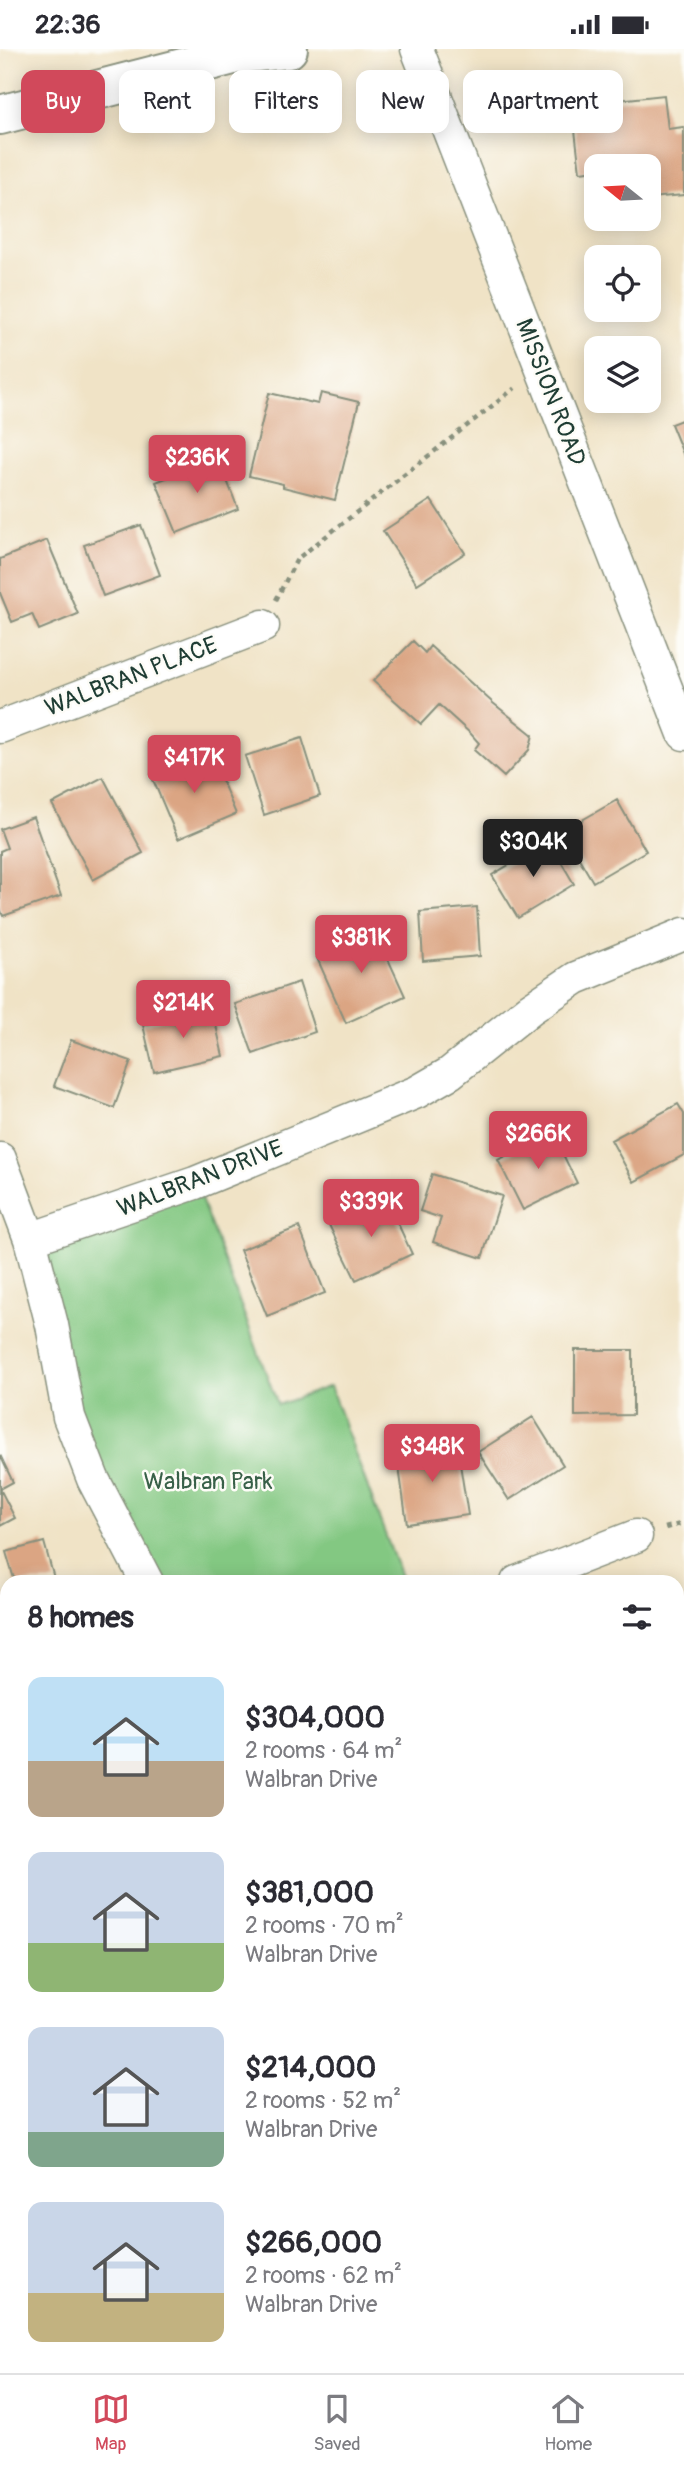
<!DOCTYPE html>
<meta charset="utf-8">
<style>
body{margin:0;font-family:Pangolin,sans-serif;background:#f7f7f7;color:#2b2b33;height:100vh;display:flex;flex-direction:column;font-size:26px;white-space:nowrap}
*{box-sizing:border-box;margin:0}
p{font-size:23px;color:#7c7c81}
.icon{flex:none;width:38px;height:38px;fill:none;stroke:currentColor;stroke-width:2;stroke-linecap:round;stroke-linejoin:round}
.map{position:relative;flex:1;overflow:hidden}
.sheet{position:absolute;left:0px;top:1526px;width:684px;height:798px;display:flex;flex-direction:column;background:#fff;border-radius:21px 21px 0 0;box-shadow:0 4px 18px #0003}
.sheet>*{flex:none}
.top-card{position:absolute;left:21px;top:21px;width:642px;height:63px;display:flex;gap:14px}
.needle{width:46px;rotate:288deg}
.controls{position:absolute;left:584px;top:105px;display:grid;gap:14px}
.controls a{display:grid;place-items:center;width:77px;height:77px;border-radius:14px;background:#fff;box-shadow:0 4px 18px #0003;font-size:35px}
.price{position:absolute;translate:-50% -60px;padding:0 16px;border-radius:7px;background:#d1495b;color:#fff;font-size:23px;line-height:46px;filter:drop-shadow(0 2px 4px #0008)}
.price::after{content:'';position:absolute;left:50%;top:42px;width:21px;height:16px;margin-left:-10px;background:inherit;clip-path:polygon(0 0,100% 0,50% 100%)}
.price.on{background:#222;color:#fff}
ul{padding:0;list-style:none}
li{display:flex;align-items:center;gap:21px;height:175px;padding:0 28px}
li span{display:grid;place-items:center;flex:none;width:196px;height:140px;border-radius:14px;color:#555}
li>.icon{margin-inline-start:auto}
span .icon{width:84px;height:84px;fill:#fffc;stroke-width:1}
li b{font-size:30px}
h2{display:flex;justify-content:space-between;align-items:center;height:84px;padding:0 28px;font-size:30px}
.tag{padding:0 24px;border-radius:14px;background:#fff;box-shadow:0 4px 18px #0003;font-size:24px;line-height:63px}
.tag.on{background:#d1495b;color:#fff}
.status{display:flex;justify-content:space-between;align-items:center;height:49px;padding:0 35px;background:#fff;direction:ltr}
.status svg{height:19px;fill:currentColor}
.tabs{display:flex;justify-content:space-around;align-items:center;height:98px;border-top:2px solid #e1e1e2;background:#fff;font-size:19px;color:#7c7c81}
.tabs a{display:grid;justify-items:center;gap:4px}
.tabs .on{color:#d1495b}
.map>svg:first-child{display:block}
.green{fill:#83c882;stroke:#51825b;stroke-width:2}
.building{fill:#dba583}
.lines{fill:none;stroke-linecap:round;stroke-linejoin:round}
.minor-casing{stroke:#88907d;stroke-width:35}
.secondary-casing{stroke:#88907d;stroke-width:42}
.path{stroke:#88907d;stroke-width:4.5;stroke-dasharray:5 5;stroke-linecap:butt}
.minor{stroke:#fff;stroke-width:32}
.secondary{stroke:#fff;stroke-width:38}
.labels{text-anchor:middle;stroke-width:5;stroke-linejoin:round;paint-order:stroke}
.street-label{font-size:24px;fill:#1f3d34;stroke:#fdfcf7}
.park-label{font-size:24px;fill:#386048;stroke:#fdfcf7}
</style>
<div class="status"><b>22:36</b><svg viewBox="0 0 49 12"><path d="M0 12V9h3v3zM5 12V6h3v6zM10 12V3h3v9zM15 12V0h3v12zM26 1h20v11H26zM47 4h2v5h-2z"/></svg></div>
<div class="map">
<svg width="684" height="2324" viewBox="0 0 684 2324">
<rect width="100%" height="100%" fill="#fdfcf7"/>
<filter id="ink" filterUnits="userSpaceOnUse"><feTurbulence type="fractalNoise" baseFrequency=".0143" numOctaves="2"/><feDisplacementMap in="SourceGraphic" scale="14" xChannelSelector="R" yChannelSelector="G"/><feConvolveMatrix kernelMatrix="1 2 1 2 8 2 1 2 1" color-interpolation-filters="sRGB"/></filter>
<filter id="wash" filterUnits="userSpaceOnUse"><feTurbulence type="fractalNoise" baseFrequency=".00686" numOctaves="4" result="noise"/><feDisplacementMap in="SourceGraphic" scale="28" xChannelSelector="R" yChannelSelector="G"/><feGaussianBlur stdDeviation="1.57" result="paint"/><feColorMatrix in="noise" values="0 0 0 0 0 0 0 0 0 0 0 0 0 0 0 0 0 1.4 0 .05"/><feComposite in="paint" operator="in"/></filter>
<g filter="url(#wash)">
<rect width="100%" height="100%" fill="#f0e3c6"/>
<path class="green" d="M195,1134L278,1356L330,1337L403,1533H147L93,1430L30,1190Z"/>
<g id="blocks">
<path class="building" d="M664,46L668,80L684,78V146L649,149V117H597V121L580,123L572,56Z
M269,344L318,355L321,344L359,353L335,451L283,438V435L249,427Z
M684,370V407L671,375Z
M218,408L238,460L177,484L156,433Z
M431,451L465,504L417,535L383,482Z
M141,476L160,526L103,547L84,496Z
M47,491L78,565L39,581L32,565L12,573L0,544V510Z
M413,592L425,604L430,597L493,654L533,686L529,701L504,728L474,701L479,694L471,685L439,656L421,675L373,632Z
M302,689L320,747L264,766L245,707Z
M209,701L236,765L178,790L151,726Z
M103,728L143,804L93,831L52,755Z
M617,751L646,802L593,833L563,782Z
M33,768L61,847L3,867L0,859V802L7,799L0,780Z
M549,792L574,835L518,869L492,826Z
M477,858L480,907L423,912L420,863Z
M372,875L405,947L346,974L317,909L342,898L338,890Z
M299,933L315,983L253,1005L235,955Z
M212,959L223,1007L154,1023L143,976Z
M71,991L131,1012L114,1059L54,1037Z
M678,1055L684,1065V1106L634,1133L611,1091Z
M552,1083L577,1134L523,1161L498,1111Z
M432,1125L502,1147L482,1209L433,1193L441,1169L420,1162Z
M386,1149L412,1205L356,1231L329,1176Z
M299,1178L325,1244L267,1267L240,1201Z
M575,1301H633V1366L575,1367Z
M533,1368L563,1416L509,1451L478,1403Z
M457,1396L468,1466L407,1475L397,1404Z
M0,1406L13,1433L0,1440L15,1469L0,1477Z
M44,1493L55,1533H15L6,1503Z
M677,1627L684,1641V1651L677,1654Z
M684,1848V1912L679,1914L677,1909V1851Z
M684,2101V2161L677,2164V2104Z
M7,2135V2154L0,2142V2139Z"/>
</g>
</g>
<g filter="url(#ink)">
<use href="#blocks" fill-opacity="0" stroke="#88907d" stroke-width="2"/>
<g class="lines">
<g class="minor-casing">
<path id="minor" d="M417,0L684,685
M0,678L263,577
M0,1110L30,1190
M147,1533L93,1430L69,1368L52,1276L30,1190L195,1134L417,1043L450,1024L530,960L576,929L684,885
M517,1533L636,1487
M677,2010L684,2007
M0,2303L8,2324"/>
</g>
<g class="secondary-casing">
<path id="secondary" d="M0,66L237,5L288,0"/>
</g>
<path class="path" d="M276,551L297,510L515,339
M665,1479L684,1474
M418,2317V2324"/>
<use href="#minor" class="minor"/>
<use href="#secondary" class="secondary"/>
</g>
</g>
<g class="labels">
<g class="street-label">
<text transform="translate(551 343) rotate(69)" y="8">MISSION ROAD</text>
<text transform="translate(131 627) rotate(-21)" y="8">WALBRAN PLACE</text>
<text transform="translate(200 1129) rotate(-21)" y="8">WALBRAN DRIVE</text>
</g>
<g class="park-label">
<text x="208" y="1440">Walbran Park</text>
</g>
</g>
</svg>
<div class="controls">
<a><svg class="needle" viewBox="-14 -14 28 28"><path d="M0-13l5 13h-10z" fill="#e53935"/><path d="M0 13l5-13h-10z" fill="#7c7c81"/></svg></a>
<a><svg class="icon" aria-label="locate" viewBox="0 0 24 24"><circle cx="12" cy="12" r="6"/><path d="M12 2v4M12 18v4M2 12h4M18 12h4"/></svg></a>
<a><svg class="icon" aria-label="layers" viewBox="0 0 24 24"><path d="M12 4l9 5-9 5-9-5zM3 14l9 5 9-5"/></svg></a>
</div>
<b class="price" style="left:197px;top:446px">$236K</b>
<b class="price" style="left:194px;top:746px">$417K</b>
<b class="price on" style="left:533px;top:830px">$304K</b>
<b class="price" style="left:361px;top:926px">$381K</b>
<b class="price" style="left:183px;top:991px">$214K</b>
<b class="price" style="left:538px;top:1122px">$266K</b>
<b class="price" style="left:371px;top:1190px">$339K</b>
<b class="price" style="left:432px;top:1435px">$348K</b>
<div class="top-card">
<a class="tag on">Buy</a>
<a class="tag">Rent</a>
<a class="tag">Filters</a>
<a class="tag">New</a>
<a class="tag">Apartment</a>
</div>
<section class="sheet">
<h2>8 homes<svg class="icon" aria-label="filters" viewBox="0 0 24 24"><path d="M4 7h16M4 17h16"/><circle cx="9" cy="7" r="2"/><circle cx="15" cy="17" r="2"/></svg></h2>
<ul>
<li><span style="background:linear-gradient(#bfe0f5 60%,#b9a48a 0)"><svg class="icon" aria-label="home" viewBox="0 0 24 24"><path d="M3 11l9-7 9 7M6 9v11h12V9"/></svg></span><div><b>$304,000</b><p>2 rooms · 64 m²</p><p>Walbran Drive</p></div></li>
<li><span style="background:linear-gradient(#c9d6e8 65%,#8fb573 0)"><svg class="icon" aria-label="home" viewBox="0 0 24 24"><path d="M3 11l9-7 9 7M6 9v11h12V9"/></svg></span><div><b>$381,000</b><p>2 rooms · 70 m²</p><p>Walbran Drive</p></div></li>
<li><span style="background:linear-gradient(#c9d6e8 75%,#7fa58c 0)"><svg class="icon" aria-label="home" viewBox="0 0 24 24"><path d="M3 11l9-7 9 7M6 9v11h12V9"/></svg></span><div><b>$214,000</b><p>2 rooms · 52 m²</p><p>Walbran Drive</p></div></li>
<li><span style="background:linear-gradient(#c9d6e8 65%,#c2b280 0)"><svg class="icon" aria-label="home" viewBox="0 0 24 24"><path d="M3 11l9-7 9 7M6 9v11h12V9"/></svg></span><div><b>$266,000</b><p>2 rooms · 62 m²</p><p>Walbran Drive</p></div></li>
</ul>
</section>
</div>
<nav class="tabs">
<a class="on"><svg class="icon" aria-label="map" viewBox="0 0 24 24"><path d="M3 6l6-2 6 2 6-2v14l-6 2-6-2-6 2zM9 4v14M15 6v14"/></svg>Map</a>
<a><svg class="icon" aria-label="saved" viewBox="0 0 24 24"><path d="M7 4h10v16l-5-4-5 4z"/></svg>Saved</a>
<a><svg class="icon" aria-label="home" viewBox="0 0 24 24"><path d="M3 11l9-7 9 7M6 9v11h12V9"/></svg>Home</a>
</nav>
